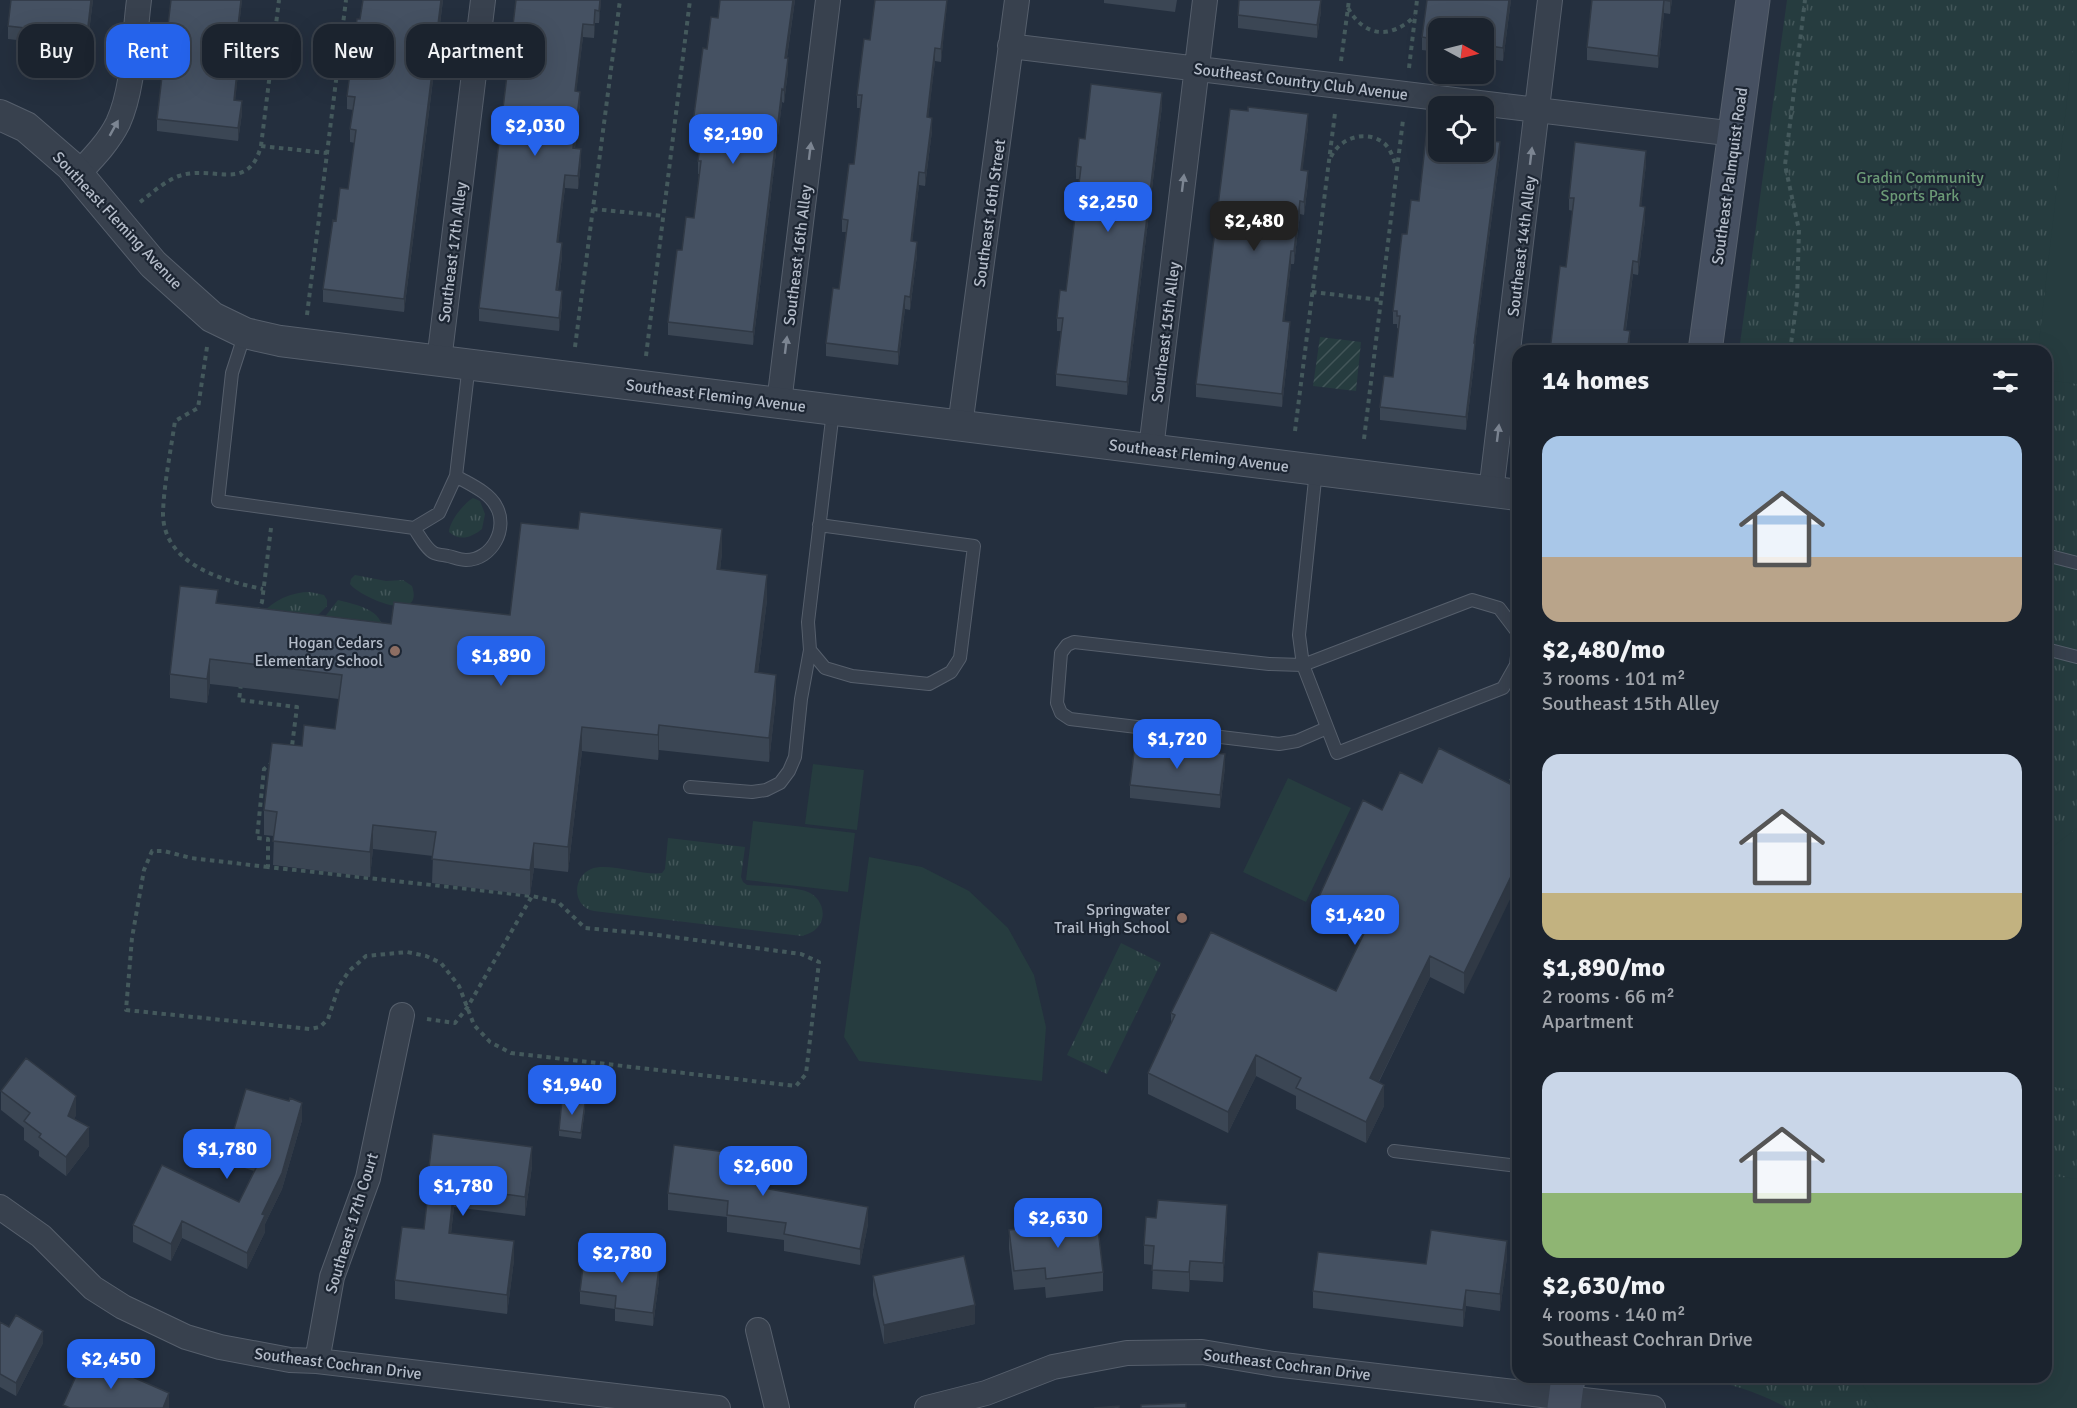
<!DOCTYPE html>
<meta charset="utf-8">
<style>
body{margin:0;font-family:Signika,sans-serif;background:#282f3a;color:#f1f3f6;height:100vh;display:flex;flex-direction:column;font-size:22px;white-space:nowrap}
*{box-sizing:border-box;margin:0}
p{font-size:20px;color:#a0a4aa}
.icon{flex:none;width:33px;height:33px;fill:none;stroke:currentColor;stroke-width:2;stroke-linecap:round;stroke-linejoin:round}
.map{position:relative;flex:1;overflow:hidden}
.panel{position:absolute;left:1512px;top:345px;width:540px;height:1038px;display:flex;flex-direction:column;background:#1b232e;border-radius:18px;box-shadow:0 6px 24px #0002,0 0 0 2px #39404a}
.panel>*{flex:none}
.hud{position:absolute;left:18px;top:24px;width:570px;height:54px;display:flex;gap:12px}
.needle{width:39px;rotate:97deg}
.tools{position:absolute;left:1428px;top:18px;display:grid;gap:12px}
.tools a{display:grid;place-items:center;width:66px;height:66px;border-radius:12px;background:#1b232e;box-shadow:0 6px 24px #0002,0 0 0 2px #39404a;font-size:30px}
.price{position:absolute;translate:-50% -51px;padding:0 14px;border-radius:12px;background:#2563eb;color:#fff;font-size:20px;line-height:39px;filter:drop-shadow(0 2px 3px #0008)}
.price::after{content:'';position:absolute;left:50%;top:36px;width:18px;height:14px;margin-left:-9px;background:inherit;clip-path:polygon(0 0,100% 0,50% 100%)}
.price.active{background:#222;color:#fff}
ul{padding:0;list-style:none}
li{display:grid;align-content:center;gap:12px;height:318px;padding:0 30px}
li span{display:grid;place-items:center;height:186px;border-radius:18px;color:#555}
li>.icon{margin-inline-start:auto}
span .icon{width:108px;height:108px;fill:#fffc;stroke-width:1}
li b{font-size:26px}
h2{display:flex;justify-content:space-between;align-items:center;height:72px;padding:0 30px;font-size:26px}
.pill{padding:0 21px;border-radius:18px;background:#1b232e;box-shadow:0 6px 24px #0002,0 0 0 2px #39404a;font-size:21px;line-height:54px}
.pill.active{background:#2563eb;color:#fff}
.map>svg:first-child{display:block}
.grass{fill:url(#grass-tufts)}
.garden{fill:url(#garden-furrows)}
.pitch{fill:#263c3f}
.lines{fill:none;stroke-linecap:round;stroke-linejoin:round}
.service-casing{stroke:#565f6c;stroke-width:14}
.minor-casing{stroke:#565f6c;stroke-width:26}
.tertiary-casing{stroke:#565f6c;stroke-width:32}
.secondary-casing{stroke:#565f6c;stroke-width:35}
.path{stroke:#44595c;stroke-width:4;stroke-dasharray:4.5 4.5;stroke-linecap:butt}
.service{stroke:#38414e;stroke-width:12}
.minor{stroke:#38414e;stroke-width:24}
.tertiary{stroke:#38414e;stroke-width:30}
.secondary{stroke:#465061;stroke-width:33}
.wall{fill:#3b4654}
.shaded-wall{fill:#303945}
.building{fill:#455162;stroke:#303945;stroke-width:1.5}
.oneway{fill:#7c8592}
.education-dot{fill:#8d6e63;stroke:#1d2633;stroke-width:2}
.labels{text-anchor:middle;stroke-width:4.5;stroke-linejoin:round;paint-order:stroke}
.street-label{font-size:16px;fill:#b4bcc9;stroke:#1d2633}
.park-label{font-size:16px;fill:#6b9a76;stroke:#1d2633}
.poi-label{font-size:16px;fill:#b4bcc9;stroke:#1d2633;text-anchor:end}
</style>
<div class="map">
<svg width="2077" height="1408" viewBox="0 0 2077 1408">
<defs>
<pattern id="grass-tufts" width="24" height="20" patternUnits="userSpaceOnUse" patternTransform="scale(1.5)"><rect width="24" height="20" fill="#263c3f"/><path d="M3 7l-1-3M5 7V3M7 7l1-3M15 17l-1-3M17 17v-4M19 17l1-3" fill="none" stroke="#435659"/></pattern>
<pattern id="garden-furrows" width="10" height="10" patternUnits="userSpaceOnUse" patternTransform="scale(1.5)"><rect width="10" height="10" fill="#263c3f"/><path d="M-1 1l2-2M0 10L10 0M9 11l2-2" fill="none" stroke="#435659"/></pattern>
</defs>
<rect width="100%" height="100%" fill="#242f3e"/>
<path class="grass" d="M1787,0H2077V1408H1787C1759,1392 1728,1383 1696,1377H2046V351H1739Z
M473,498L480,501L485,514L482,529C472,537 460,542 449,532C449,522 464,503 473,498Z
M355,575L386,581L403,580L412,586C425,625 361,598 350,584L351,579Z
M310,592L324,595L327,600V606L315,618L262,614C273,600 292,592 310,592Z
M338,600C352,604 380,608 382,627L324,618Z
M668,838L745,847L741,877L743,882L747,885C763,886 795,887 808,892C818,896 825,908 822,919C819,929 812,933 802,936L594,911C572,907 572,877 591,869C608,862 643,876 662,873L665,869Z
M1121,943L1161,963L1107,1074L1067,1055Z"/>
<path class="garden" d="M1320,337L1361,342L1356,391L1313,386Z"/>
<path class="pitch" d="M2077,13V384L2046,380V351H2038Z
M813,764L864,770L857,830L805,824Z
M1288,778L1351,808L1306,902L1243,872Z
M753,821L855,833L848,892L746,880Z
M2077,828V1090L2046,1086V852Z
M869,857L922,867L969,891L1008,928L1034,975L1046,1027L1042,1081L859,1061L844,1037Z
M2046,1175L2077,1179V1408H1878L1857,1377H2046Z"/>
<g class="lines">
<g class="service-casing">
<path id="service" d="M245,333L232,373L218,501L414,528L439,513L456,476L469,364
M1316,470L1299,635L1303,665L1337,753L1503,688L1516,665L1518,647
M819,525L974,546L960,658L951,672L929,684L852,676L825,668L810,650L808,622L833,411
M414,528C419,535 426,549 434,553C438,555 444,555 448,556C453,557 460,560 466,560C492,560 509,528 496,506C489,492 469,484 456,476
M2046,555L2077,563
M2046,649L2077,657
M1327,728L1297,741L1279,744L1070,719L1061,713L1057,703L1061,653L1067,645L1074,642L1269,664L1303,665L1472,600L1499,608L1518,633
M690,787L752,792L766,790L780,783L789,771L795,757L801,699L810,650
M1394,1151L1518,1166"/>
</g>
<g class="minor-casing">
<path id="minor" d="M1010,46L1735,134
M78,174C93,158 108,143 118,123C134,88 134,38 139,0
M439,361L483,0
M779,403L828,0
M960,426L1017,0
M1151,449L1205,0
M1491,492L1550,0
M0,1207L41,1236L93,1288L123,1307L186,1337L220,1347L290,1360L317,1361L718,1408
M758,1330L777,1408
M317,1361L332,1277L368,1178L402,1015
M927,1408L986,1393L1053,1367L1127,1353L1202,1352L1274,1364L1653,1408"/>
</g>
<g class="tertiary-casing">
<path id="tertiary" d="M0,115L26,127L71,166L153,264L212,317L245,333L280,341L1518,495"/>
</g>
<g class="secondary-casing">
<path id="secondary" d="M1705,351L1753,0
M1564,1408L1568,1377"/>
</g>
<path class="path" d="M1348,8C1365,38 1391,39 1415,16
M1341,61L1349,0
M1409,68L1417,0
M261,146L327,153
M1331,157C1340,137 1368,129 1385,144C1391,150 1393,158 1396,166
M140,202C152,193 165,181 179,176C213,164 248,194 261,146L279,0
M593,209L664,216
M1312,292L1381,300
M307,315L346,0
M207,347L198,408L175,421C171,449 164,484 163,512C162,564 223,581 263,589
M575,347L620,0
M1790,351L1797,300L1799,230L1785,165L1805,0
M646,356L690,0
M1295,431L1335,113
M1364,439L1403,120
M258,612L262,602L271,528
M241,684L239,700L297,707L292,746L290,748
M273,762L264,769L257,838L268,839V867L532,896L467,1008L455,1023L427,1019
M1511,781L1518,767
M268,867L191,858L164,851H152L144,870L132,938L126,1010L310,1029L320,1027L328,1019L339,986L349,971L366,956L407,952L426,956L441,963L459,986L474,1025L490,1042L511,1053L796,1086L806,1074L819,962L801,954L650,934L585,928L558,902L532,896"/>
<use href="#service" class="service"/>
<use href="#minor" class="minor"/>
<use href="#tertiary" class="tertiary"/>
<use href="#secondary" class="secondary"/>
</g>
<path class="wall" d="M93,0L87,48L8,39V26Z
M171,0H242L236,52L239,65L235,100L242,113L238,141L157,131V119Z
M363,0H443L404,312L323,302V289L336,221L348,189L355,143L350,142V129L353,110L347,109V96Z
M516,0H601L599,23H595L594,38L583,37L576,91L580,104L575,148L581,162L578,189L565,188L558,242L562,256L558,290L562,304L559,331L479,321V308Z
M795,0L787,58L788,71L784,103L782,102L753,345L668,335V322L682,250L694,218L699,174H698V161L700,144L692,143V130L707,49L718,18Z
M947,0L941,62L935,61L928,117L932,131L925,186L919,185L912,241L917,255L910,310L905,309L898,365L826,356V343L839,289L846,232H842V219L854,164L861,108H857V95L870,40Z
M1104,0H1177L1175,12L1104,3Z
M1427,0H1511L1503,61L1484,58V28H1438V52L1422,50V37Z
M1592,0H1672L1670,14L1664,13L1658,68L1587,60V47Z
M1321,11L1317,38L1238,28V15Z
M1162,106L1127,395L1056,386V374L1061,331H1057V318L1066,291L1080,179H1076V166L1085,139Z
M1308,127L1302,170L1308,183L1304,215L1300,214L1294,264H1291L1284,321L1290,334L1282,407L1196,397V384Z
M1500,155L1475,344V356L1466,430L1380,420V407L1393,377L1399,329L1397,328V324H1393V311L1407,234L1419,201Z
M1646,164L1641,206L1645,220L1638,275L1633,274L1626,330L1630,344L1566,267L1573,211L1569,210V198Z
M722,553L720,570L767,600L758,672L776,699L769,762L659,750L658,760L582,751L568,872L534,868L530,895L432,883L433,856L373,849L370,877L273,865L274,836L264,835V810L302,746L335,729L339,699L210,684L207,703L170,698V674L218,603L391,624L510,615Z
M1225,767L1220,808L1130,798V785Z
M1422,783L1518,788L1464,994L1430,977L1379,1082L1384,1106L1366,1143L1296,1109V1096L1256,1076L1228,1133L1148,1094V1073L1171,1024V1013L1336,991L1361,940L1318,920V899L1382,810Z
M1,1091L76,1115L74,1119L89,1146L66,1176L39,1156V1151L24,1140V1128L1,1110Z
M585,1109L581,1139L559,1136V1130Z
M302,1120L282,1189L265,1224V1232L247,1269L182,1238L171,1261L133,1242V1225L239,1202L254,1171L229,1163V1146Z
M532,1166L525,1216L454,1207L451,1233L514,1260L507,1314L395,1299V1280L424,1229L427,1203V1184Z
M762,1173L761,1187L868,1224L860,1265L784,1251V1240L727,1232V1217L668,1210V1193Z
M1227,1224L1223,1282L1190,1280L1189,1292L1152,1289L1153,1265L1144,1264V1245Z
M1009,1230L1103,1272V1291L1046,1298L1045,1287L1014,1290L1009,1249Z
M1507,1257L1500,1311L1466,1306L1463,1327L1313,1308V1291L1426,1264Z
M873,1276L975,1324L884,1344L873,1295Z
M659,1281L653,1326L615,1321V1309L580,1304V1291Z
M0,1322L43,1343L16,1396L0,1387Z"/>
<path class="shaded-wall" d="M91,0H93L87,48V35Z
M241,0H242L235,65V52Z
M441,0H443L404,312V299Z
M600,0H601L599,23V11Z
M793,0H795L785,71V58Z
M947,0V6L941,62V49Z
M1321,0V11L1317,38V25Z
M1509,0H1511L1503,61V48Z
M1664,0V13L1658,68V56Z
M1670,0H1672L1670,14Z
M595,10V23L594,38V25Z
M583,24V37L575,104V91Z
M935,48V61L927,130V117Z
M239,52V65L234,113V100Z
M788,58V71L784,103V90Z
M782,89V102L753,345V332Z
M580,92V104L573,161V148Z
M1162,93V106L1127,395V382Z
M242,101V113L238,141V128Z
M1308,114V127L1301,183V170Z
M932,118V131L925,186V173Z
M1500,142V155L1475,344V356L1466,430V417L1474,343Z
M581,149V162L578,189V176Z
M1646,151V164L1640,219V206Z
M1308,171V183L1304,215V202Z
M919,172V185L911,254V241Z
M565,175V188L557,255V242Z
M1300,201V214L1294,264V251Z
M1645,207V220L1638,275V262Z
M917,242V255L910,310V297Z
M562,243V256L556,303V290Z
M1291,251V264L1283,334V321Z
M1633,261V274L1624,343V330Z
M562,291V304L559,331V318Z
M905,296V309L898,365V352Z
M1290,322V334L1282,407V394Z
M1630,331V344L1629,351H1627Z
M722,529V553L717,594V569Z
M767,575V600L755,697V672Z
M210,659V684L207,703V679Z
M776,675V699L769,762V738Z
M659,725V750L658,760V735Z
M582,727V751L568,872V847Z
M1225,754V767L1220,808V795Z
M373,825V849L370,877V852Z
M534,843V868L530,895V870Z
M1518,862V883L1464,994V973Z
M1430,956V977L1370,1099V1078Z
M1256,1055V1076L1228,1133V1112Z
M1384,1085V1106L1366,1143V1122Z
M76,1096V1115L68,1135V1116Z
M302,1103V1120L282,1189L265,1224V1232L247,1269V1253Z
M89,1127V1146L66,1176V1157Z
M532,1147V1166L525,1216V1197Z
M762,1157V1173L758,1203V1187Z
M454,1187V1207L449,1252V1233Z
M1227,1205V1224L1223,1282V1263Z
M868,1207V1224L860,1265V1249Z
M182,1221V1238L171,1261V1244Z
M514,1241V1260L507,1314V1295Z
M1507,1241V1257L1500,1311V1294Z
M1190,1261V1280L1189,1292V1272Z
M659,1268V1281L653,1326V1313Z
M1466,1290V1306L1463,1327V1310Z
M975,1305V1324L884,1344V1325Z
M43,1331V1343L16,1396V1383Z
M169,1393V1408H163Z"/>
<path class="building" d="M11,0H91L87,35L8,26Z
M171,0H241L235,52H239L234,100L242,101L238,128L157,119Z
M363,0H441L404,299L323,289L333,220L336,221L340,188L348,189L356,130L350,129L355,97L347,96L357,19H360Z
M516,0H600L599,11L595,10L594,25L583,24L575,91L580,92L573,148L581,149L578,176L565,175L557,242L562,243L556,290L562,291L559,318L479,308Z
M720,0H793L785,58H788L784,90L782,89L753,332L668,322L677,250H682L686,217L694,218L701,161H698L702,131L692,130L703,48L707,49L711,17L718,18Z
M875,0H947L941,49L935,48L927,117L932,118L925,173L919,172L911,241L917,242L910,297L905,296L898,352L826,343L833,288L839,289L848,220L842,219L849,164H854L862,95H857L864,39L870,40Z
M1239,0H1321L1317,25L1238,15Z
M1427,0H1509L1503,48L1484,45V28H1438V40L1422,37Z
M1592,0H1670V1L1664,0L1658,56L1587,47Z
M1091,84L1162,93L1127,382L1056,374L1063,318H1057L1060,290L1066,291L1081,167L1076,166L1079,138L1085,139Z
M1248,107L1308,114L1301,170L1308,171L1304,202L1300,201L1294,251H1291L1283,321L1290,322L1282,394L1196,384L1230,109L1248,111Z
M1427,128L1438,130V152H1484V140L1500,142L1474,343H1475L1466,417L1380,407L1384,376L1393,377L1400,316H1397V311H1393L1402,234H1407L1411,200L1419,201Z
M1575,142L1646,151L1640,206L1645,207L1640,246L1638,262L1633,261L1624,330L1630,331L1627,351H1550L1560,266L1566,267L1574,198H1569Z
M580,512L722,529L717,569L767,575L755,672L776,675L769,738L659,725L658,735L582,727L568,847L534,843L530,870L432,859L436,832L373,825L370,852L273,841L277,812L264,810L272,743L302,746L304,725L335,729L342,675L210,659L207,679L170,674L180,586L218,590L216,603L391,624L394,602L510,615L521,523L578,529Z
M1135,744L1225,754L1220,795L1130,785Z
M1439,748L1518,788V862L1464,973L1430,956L1370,1078L1384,1085L1366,1122L1296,1088L1301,1078L1256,1055L1228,1112L1148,1073L1175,1015L1171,1013L1211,932L1336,991L1369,923L1318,899L1363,800L1382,810L1400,772L1422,783Z
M26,1058L76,1096L68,1116L89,1127L66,1157L39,1137L41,1134L24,1121L30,1113L1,1091Z
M246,1089L289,1101L290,1098L302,1103L282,1173L262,1214L265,1215L247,1253L182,1221L171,1244L133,1225L162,1165L239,1202L262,1156L229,1146Z
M562,1100L585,1103L581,1133L559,1130Z
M433,1134L532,1147L525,1197L454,1187L449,1233L514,1241L507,1295L395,1280L402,1227L424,1229L429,1184H427Z
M674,1145L762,1157L758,1187L868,1207L860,1249L784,1234L786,1223L727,1215L728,1201L668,1193Z
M1158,1200L1227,1205L1223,1263L1190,1261L1189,1272L1152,1270L1154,1246L1144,1245L1146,1217L1156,1218Z
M1097,1220L1103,1272L1046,1279L1045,1268L1014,1271L1009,1230Z
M1431,1230L1507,1241L1500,1294L1466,1290L1463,1310L1313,1291L1318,1252L1426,1264Z
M964,1256L975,1305L884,1325L873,1276Z
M584,1259L659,1268L653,1313L615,1308L616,1296L580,1291Z
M16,1315L43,1331L16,1383L0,1374V1322L9,1327Z
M85,1356L169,1393L163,1408H70L63,1405Z
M1186,1403V1408H1141V1405Z
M1119,1406V1408H1094Z"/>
<defs><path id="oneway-solid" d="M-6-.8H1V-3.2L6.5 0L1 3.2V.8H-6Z" transform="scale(1.5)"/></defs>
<g class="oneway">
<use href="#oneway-solid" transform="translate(114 128) rotate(-61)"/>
<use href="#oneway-solid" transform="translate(810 151) rotate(-83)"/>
<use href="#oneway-solid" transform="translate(1531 156) rotate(-83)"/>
<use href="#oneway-solid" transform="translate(1183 183) rotate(-83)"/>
<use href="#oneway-solid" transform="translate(786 345) rotate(-83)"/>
<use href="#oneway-solid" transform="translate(1498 433) rotate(-83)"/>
</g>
<g class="education-dot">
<circle cx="395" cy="651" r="6"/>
<circle cx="1182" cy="918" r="6"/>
</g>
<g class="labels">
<g class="street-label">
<text transform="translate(1301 81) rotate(7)" y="6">Southeast Country Club Avenue</text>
<text transform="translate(1729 176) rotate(-82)" y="6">Southeast Palmquist Road</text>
<text transform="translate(989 213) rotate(-82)" y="6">Southeast 16th Street</text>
<text transform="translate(118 220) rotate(47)" y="6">Southeast Fleming Avenue</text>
<text transform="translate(1521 246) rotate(-83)" y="6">Southeast 14th Alley</text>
<text transform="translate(452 252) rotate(-83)" y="6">Southeast 17th Alley</text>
<text transform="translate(797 255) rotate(-83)" y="6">Southeast 16th Alley</text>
<text transform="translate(1165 332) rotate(-83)" y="6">Southeast 15th Alley</text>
<text transform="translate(716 395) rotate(7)" y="6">Southeast Fleming Avenue</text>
<text transform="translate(1199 455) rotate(7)" y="6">Southeast Fleming Avenue</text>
<text transform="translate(351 1223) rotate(-73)" y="6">Southeast 17th Court</text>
<text transform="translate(338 1363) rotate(7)" y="6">Southeast Cochran Drive</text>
<text transform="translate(1287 1364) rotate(7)" y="6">Southeast Cochran Drive</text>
</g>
<g class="park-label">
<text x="1920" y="183">Gradin Community<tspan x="1920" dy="18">Sports Park</tspan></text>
</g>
<g class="poi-label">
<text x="383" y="648">Hogan Cedars<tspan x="383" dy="18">Elementary School</tspan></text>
<text x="1170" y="915">Springwater<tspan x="1170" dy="18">Trail High School</tspan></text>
</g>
</g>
</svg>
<div class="tools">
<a><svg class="needle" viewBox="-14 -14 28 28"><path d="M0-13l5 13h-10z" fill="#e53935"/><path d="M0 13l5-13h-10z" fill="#a0a4aa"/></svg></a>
<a><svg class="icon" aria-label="locate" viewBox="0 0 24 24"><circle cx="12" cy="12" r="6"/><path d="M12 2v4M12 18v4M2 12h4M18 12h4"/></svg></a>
</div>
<b class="price" style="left:535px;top:157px">$2,030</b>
<b class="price" style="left:733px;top:165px">$2,190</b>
<b class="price" style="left:1108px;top:233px">$2,250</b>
<b class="price active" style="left:1254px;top:252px">$2,480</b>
<b class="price" style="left:501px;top:687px">$1,890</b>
<b class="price" style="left:1177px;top:770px">$1,720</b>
<b class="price" style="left:1355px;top:946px">$1,420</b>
<b class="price" style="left:572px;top:1116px">$1,940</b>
<b class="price" style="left:227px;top:1180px">$1,780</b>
<b class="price" style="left:763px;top:1197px">$2,600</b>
<b class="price" style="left:463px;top:1217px">$1,780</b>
<b class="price" style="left:1058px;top:1249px">$2,630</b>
<b class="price" style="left:622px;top:1284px">$2,780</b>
<b class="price" style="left:111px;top:1390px">$2,450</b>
<div class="hud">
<a class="pill">Buy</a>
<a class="pill active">Rent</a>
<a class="pill">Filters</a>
<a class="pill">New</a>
<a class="pill">Apartment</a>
</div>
<section class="panel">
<h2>14 homes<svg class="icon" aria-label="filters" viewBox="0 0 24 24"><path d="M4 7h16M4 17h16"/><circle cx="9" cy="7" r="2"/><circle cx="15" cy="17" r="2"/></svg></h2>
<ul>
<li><span style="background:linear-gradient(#a9c7e8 65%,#b9a48a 0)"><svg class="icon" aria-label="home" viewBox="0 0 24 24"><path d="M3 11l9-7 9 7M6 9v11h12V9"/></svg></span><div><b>$2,480/mo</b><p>3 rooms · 101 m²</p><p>Southeast 15th Alley</p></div></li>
<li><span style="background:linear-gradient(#c9d6e8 75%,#c2b280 0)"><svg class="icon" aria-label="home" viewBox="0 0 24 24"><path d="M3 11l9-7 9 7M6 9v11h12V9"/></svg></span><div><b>$1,890/mo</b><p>2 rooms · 66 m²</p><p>Apartment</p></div></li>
<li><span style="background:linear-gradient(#c9d6e8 65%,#8fb573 0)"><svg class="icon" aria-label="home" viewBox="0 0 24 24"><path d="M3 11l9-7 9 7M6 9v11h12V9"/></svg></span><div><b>$2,630/mo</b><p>4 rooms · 140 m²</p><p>Southeast Cochran Drive</p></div></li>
</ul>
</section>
</div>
